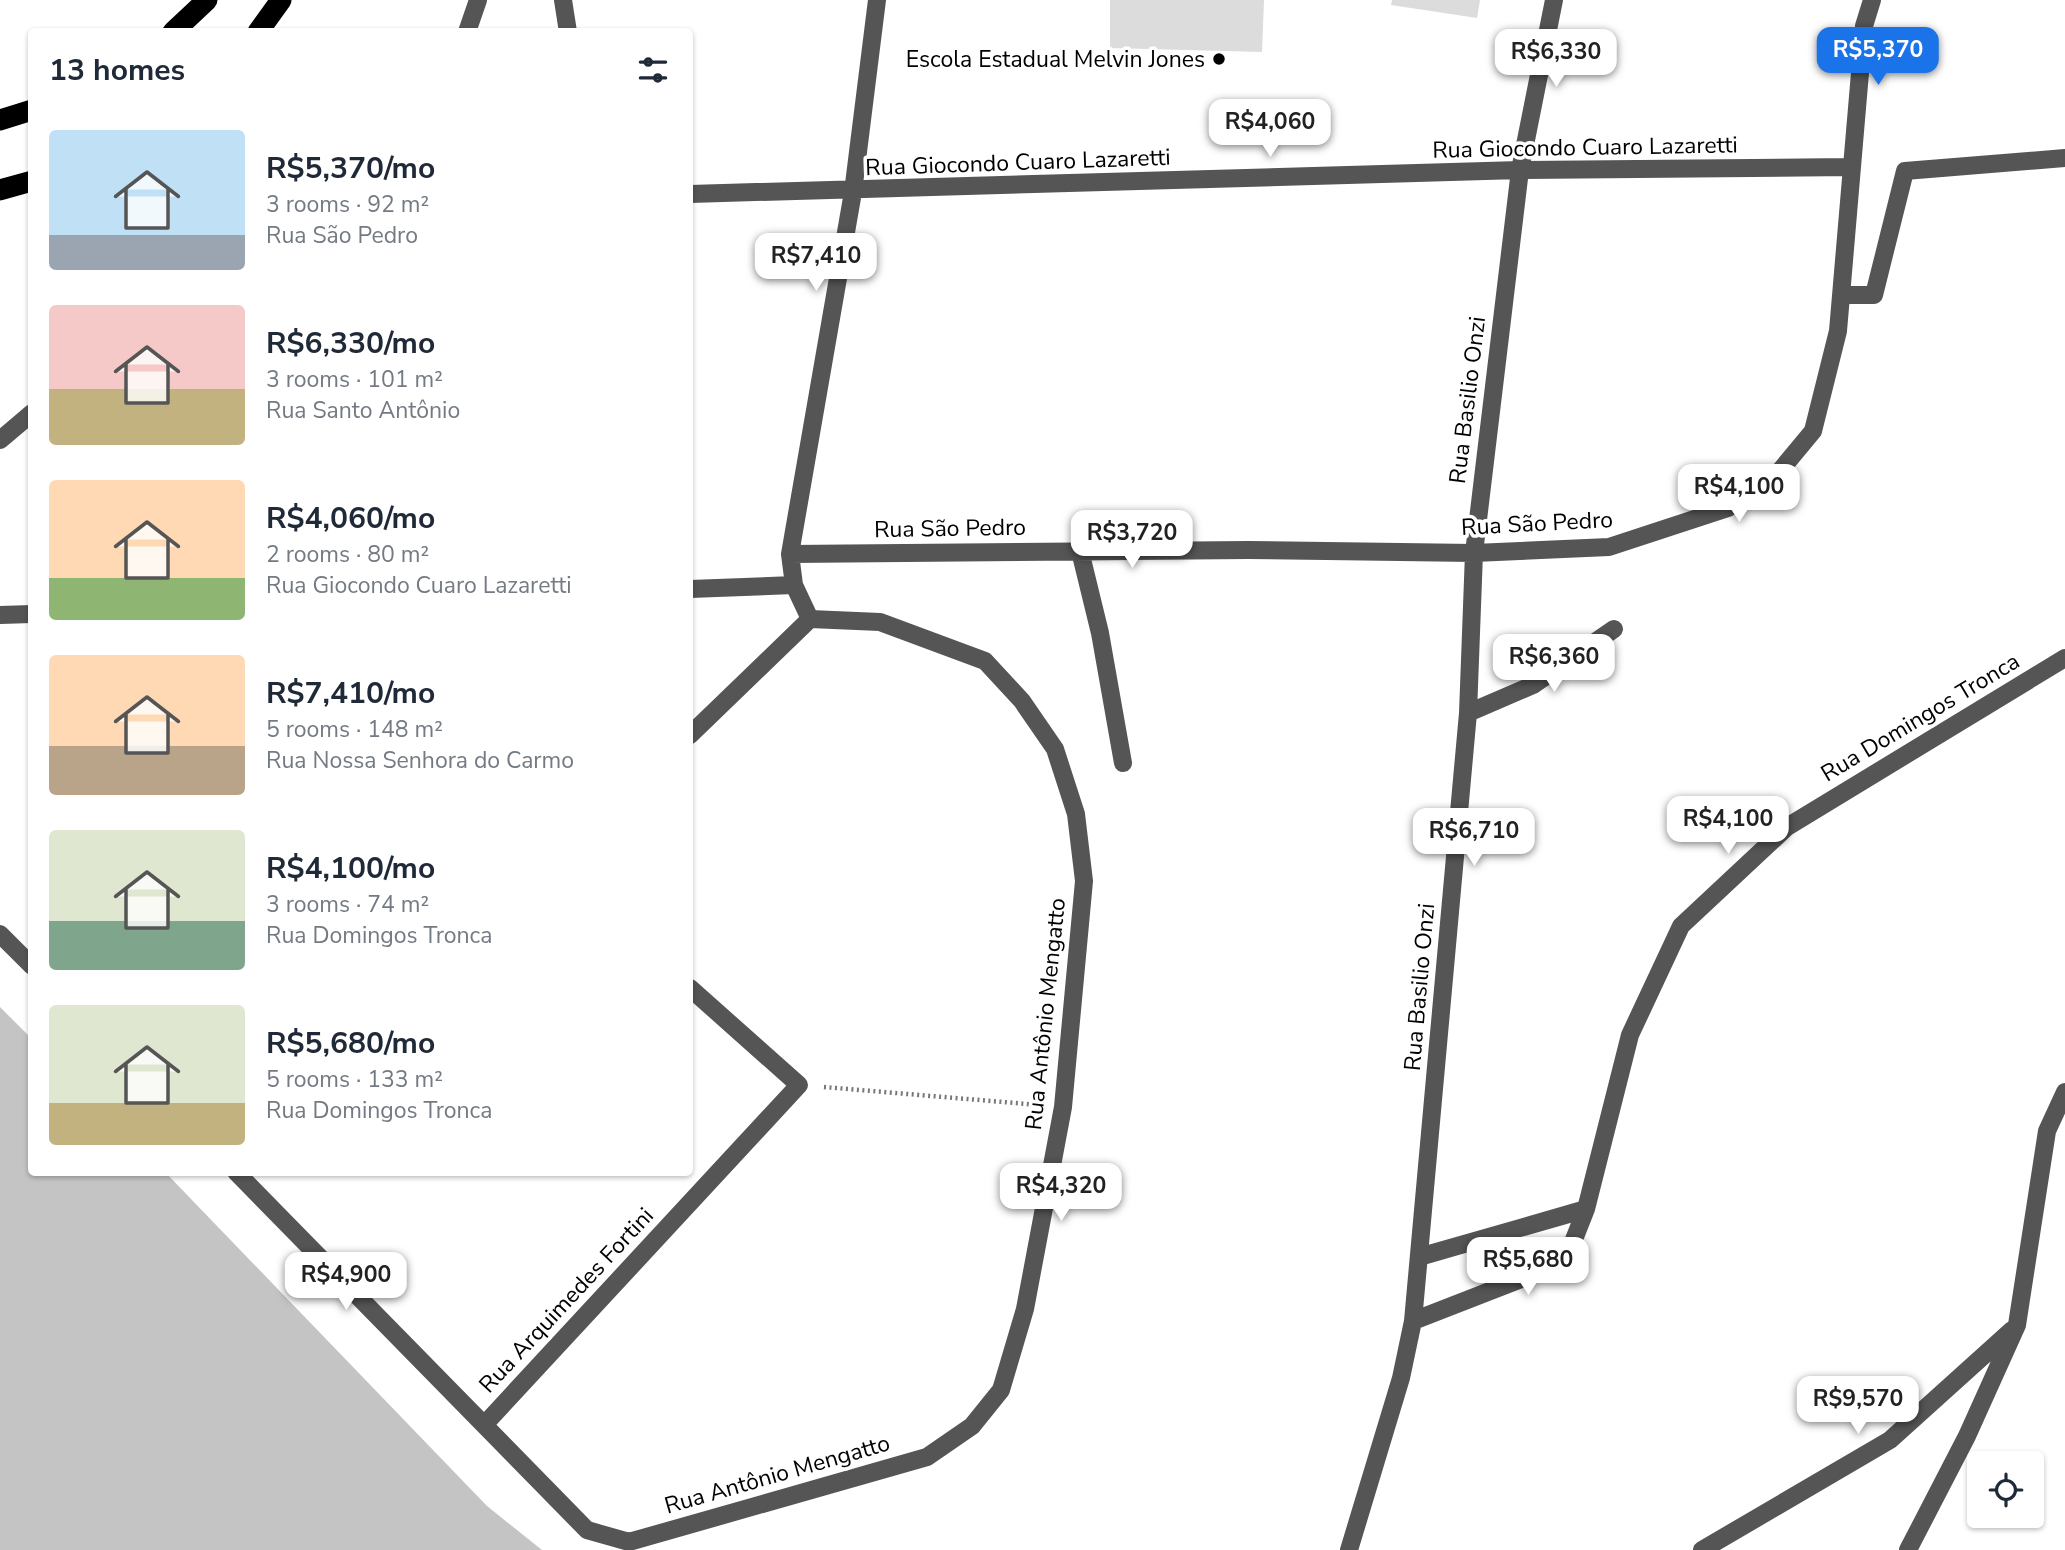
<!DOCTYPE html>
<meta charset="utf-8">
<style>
body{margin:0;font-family:"Nunito Sans",sans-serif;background:#f2f2f3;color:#1f2937;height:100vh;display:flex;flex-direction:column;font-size:26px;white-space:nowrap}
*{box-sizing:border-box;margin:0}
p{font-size:23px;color:#747a83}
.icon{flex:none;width:38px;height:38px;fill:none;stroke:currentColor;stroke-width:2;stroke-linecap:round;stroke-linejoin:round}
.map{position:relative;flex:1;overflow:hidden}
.drawer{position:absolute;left:28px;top:28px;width:665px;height:1148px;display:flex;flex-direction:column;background:#fff;border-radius:7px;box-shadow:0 2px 5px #0004}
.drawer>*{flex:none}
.buttons{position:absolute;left:1967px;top:1451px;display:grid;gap:14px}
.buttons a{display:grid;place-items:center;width:77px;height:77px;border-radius:7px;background:#fff;box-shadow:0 2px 5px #0004;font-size:35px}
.price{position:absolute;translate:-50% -60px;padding:0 16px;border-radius:14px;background:#fff;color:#222;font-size:23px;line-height:46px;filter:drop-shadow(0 2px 4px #0008)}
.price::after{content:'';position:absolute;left:50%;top:42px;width:21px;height:16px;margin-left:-10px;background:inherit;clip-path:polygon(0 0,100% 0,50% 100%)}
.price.active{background:#1a73e8;color:#fff}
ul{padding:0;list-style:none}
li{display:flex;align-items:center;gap:21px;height:175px;padding:0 21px}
li span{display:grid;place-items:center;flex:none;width:196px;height:140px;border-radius:7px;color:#555}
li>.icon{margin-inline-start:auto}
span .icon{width:84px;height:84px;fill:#fffc;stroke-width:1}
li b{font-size:30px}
h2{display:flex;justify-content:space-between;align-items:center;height:84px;padding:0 21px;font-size:30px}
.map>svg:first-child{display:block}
.green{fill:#dcdcdc}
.building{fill:#c4c4c4}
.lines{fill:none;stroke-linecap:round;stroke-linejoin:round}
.path{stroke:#777;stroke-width:4.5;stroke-dasharray:2 3.5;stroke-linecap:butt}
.minor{stroke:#555;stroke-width:18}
.highway{stroke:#000;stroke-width:21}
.poi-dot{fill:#000;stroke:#fff;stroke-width:2.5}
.labels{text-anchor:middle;stroke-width:7;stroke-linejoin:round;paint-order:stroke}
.poi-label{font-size:23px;fill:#000;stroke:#fff;text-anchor:end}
.street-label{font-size:23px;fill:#000;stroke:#fff}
</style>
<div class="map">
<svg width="2065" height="1550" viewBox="0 0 2065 1550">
<rect width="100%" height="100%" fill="#fff"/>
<path class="green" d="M1110,0H1264L1262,52L1110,48Z
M1392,0H1480L1477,18L1391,5Z"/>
<path class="building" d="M0,1007L32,1039V1172H165L487,1506L542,1550H0Z"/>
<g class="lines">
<path class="path" d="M824,1087L1039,1105"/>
<path class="minor" d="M563,0L568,32
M467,32L478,0
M690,194L1520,170L1851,167
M1841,295H1874L1905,171L2065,158
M0,440L32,413
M1080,551L1100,633L1123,763
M790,554L1248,550L1474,553L1609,547L1728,508L1774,478L1813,431L1838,331L1864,26L1872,0
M690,589L794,585
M0,615L32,614
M1468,713L1533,685L1614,629
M690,735L810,619
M0,934L32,966
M236,1172L587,1530L629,1542L927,1457L972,1426L1001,1390L1025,1309L1063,1107L1084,881L1076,814L1055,749L1022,701L985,661L880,622L810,619L794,585L790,554L853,192L877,0
M1419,1257L1586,1209
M1413,1321L1521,1279L1563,1255L1573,1242L1586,1209L1630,1035L1681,926L1787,827L2065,658
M484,1425L799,1085L690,988
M1349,1550L1401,1378L1413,1321L1468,713L1474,553L1520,170L1554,0
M1702,1550L1890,1440L2012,1330
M1908,1550L1967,1436L2017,1325L2047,1131L2065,1092"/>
<path class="highway" d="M173,32L207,0
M258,32L281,0
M0,120L32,110
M0,190L32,181"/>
</g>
<circle class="poi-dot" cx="1219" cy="59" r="7"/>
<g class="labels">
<g class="poi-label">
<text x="1205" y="67">Escola Estadual Melvin Jones</text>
</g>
<g class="street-label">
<text transform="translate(1585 147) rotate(-1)" y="8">Rua Giocondo Cuaro Lazaretti</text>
<text transform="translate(1018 162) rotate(-2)" y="8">Rua Giocondo Cuaro Lazaretti</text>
<text transform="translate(1467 400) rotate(-83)" y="8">Rua Basilio Onzi</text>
<text transform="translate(1537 523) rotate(-3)" y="8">Rua São Pedro</text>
<text transform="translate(950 528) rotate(-1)" y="8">Rua São Pedro</text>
<text transform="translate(1920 717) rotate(-31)" y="8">Rua Domingos Tronca</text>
<text transform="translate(1419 987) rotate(-85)" y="8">Rua Basilio Onzi</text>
<text transform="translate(1045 1014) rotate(-84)" y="8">Rua Antônio Mengatto</text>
<text transform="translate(566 1300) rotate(-47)" y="8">Rua Arquimedes Fortini</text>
<text transform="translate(777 1474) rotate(-16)" y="8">Rua Antônio Mengatto</text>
</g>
</g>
</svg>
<div class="buttons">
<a><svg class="icon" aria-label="locate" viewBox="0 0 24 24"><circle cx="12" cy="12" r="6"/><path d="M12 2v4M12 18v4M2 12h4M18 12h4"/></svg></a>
</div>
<b class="price active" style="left:1878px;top:87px">R$5,370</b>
<b class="price" style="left:1556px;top:89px">R$6,330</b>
<b class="price" style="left:1270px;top:159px">R$4,060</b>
<b class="price" style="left:816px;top:293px">R$7,410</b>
<b class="price" style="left:1739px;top:524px">R$4,100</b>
<b class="price" style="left:1132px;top:570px">R$3,720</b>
<b class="price" style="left:1554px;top:694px">R$6,360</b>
<b class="price" style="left:1728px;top:856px">R$4,100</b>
<b class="price" style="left:1474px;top:868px">R$6,710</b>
<b class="price" style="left:1061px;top:1223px">R$4,320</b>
<b class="price" style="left:1528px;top:1297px">R$5,680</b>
<b class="price" style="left:346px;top:1312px">R$4,900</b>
<b class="price" style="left:1858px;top:1436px">R$9,570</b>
<section class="drawer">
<h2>13 homes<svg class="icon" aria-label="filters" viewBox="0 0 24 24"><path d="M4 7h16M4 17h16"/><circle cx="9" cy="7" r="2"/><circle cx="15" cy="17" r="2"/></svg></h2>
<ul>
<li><span style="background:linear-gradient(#bfe0f5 75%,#9aa5b1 0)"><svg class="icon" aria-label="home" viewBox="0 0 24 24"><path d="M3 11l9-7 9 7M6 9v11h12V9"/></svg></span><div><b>R$5,370/mo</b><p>3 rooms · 92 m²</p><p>Rua São Pedro</p></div></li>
<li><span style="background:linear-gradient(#f6c9c9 60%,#c2b280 0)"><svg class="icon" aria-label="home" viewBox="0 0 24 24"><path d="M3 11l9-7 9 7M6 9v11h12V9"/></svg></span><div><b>R$6,330/mo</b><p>3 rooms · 101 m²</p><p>Rua Santo Antônio</p></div></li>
<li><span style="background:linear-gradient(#ffd9b3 70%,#8fb573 0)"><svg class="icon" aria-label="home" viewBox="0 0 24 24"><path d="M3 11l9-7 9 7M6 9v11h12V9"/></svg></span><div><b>R$4,060/mo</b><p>2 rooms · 80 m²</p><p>Rua Giocondo Cuaro Lazaretti</p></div></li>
<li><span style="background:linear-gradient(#ffd9b3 65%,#b9a48a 0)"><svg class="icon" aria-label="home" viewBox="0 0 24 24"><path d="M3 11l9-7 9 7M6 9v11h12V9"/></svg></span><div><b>R$7,410/mo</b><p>5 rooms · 148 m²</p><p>Rua Nossa Senhora do Carmo</p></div></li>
<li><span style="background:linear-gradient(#dfe7d0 65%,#7fa58c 0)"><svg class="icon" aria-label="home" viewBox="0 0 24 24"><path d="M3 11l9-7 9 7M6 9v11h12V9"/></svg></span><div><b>R$4,100/mo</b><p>3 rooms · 74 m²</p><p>Rua Domingos Tronca</p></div></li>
<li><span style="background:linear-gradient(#dfe7d0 70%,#c2b280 0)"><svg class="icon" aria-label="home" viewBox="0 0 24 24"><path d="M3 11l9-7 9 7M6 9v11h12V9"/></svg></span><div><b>R$5,680/mo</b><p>5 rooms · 133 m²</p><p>Rua Domingos Tronca</p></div></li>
</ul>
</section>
</div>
